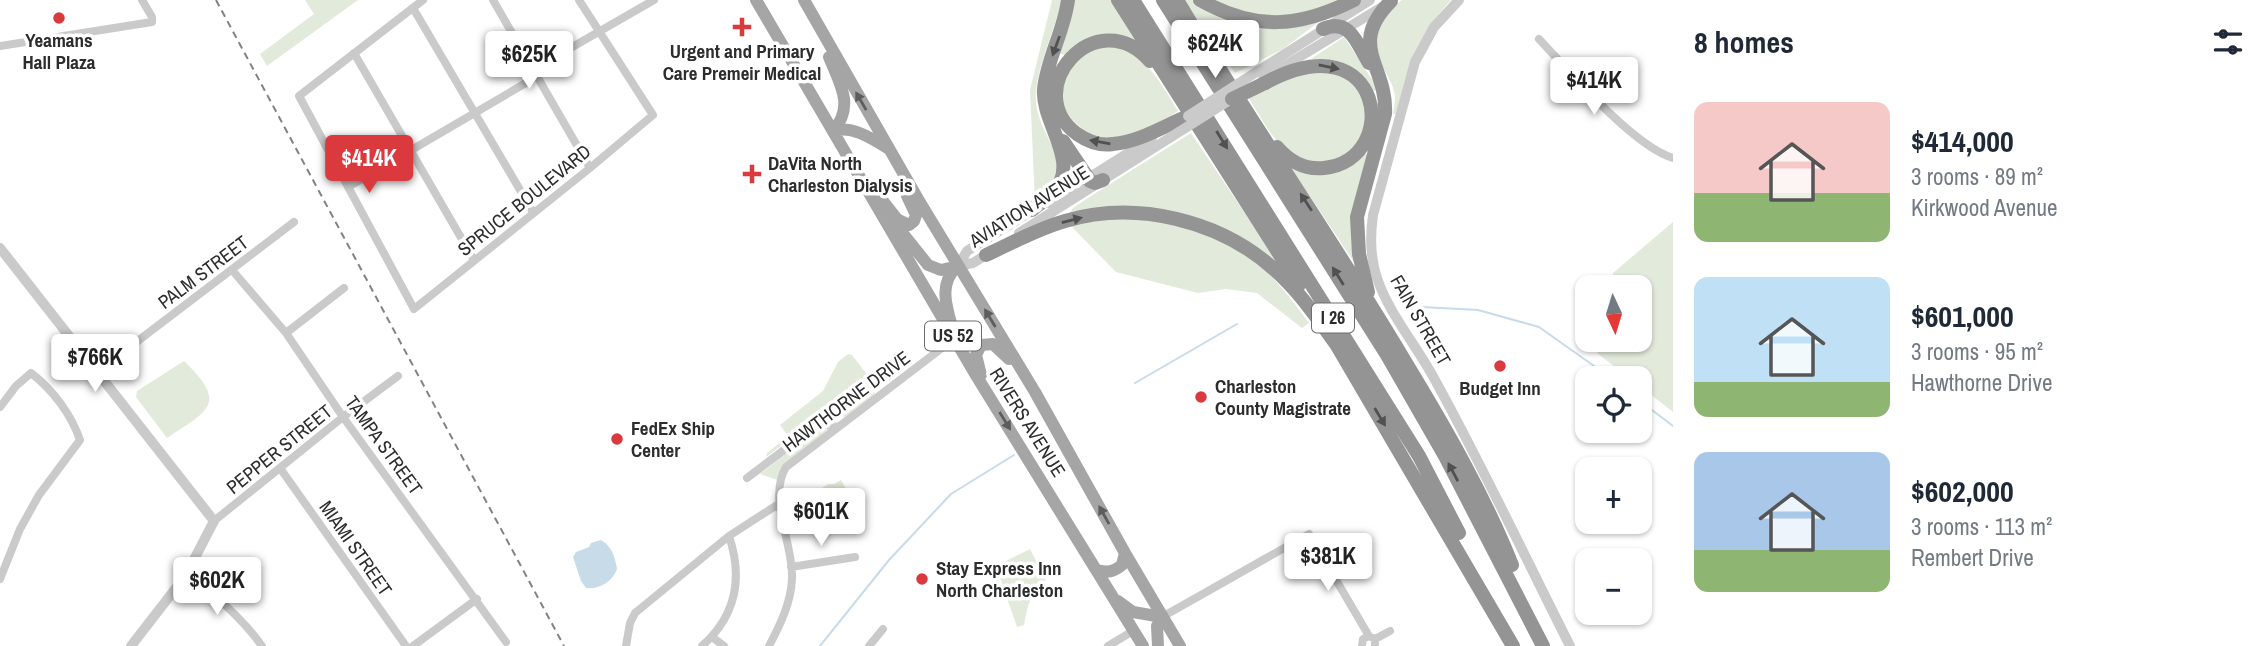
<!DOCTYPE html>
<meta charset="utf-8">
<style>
body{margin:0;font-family:"Archivo Narrow",sans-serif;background:#f6f6f7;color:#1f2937;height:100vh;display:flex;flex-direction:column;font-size:26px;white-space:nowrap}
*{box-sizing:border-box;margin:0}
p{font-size:23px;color:#747a83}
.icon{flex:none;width:38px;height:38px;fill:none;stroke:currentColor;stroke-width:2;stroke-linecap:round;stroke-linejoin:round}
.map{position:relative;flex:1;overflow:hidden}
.sheet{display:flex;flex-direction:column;background:#fff;width:595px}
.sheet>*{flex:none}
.needle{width:46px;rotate:176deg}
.fabs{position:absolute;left:1575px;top:275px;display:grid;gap:14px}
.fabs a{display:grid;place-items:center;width:77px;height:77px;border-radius:14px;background:#fff;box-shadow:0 2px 5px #0004;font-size:35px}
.price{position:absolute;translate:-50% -60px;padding:0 16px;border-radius:7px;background:#fff;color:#222;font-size:23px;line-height:46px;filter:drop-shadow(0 2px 4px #0008)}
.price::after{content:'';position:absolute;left:50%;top:42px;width:21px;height:16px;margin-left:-10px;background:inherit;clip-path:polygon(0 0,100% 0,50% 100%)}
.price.active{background:#da3a3e;color:#fff}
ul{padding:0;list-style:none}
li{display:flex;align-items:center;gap:21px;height:175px;padding:0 21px}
li span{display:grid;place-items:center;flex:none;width:196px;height:140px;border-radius:14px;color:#555}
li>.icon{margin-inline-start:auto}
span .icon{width:84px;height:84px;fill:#fffc;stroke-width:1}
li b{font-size:30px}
h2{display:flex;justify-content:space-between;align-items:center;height:84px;padding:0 21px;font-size:30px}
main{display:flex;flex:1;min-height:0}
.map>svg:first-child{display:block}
.green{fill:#e2eadb}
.water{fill:#c8dbe9}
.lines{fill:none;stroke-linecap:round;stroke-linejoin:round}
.stream{stroke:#c8dbe9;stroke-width:2}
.minor{stroke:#cacaca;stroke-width:8}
.tertiary{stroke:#cacaca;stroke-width:10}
.primary{stroke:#a5a5a5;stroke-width:12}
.motorway{stroke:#949494;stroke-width:14}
.rail{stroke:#828282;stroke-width:2;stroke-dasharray:7 5;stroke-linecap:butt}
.tertiary-bridge{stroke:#cacaca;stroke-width:10}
.motorway-bridge{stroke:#949494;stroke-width:14}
.oneway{fill:#515151}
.oneway2{fill:#5d5d5d}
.poi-dot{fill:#da3a3e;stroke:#fff;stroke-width:2.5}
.labels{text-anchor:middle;stroke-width:7;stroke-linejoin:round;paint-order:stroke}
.shield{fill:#fff;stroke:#6c6c6c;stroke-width:2}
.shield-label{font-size:18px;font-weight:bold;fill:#2d2d2d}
.poi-label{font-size:19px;font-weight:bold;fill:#2d2d2d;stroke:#fff;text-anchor:start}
.street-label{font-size:19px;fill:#2d2d2d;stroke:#fff}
</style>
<main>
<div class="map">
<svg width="1673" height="646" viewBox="0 0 1673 646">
<rect width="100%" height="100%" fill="#fff"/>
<path class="green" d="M305,0H358L267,66L260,54L314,14Z
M1052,0H1062C1055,27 1039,64 1036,90C1031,139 1088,162 1035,203L1030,90Z
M1072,0H1112L1139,42L1120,37L1067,56L1059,53Z
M1184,0H1192L1217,14L1320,21L1283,49L1235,73Z
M1211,0H1347C1316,12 1281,21 1248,15C1235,12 1223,5 1211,0Z
M1402,0H1451C1415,39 1409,65 1396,114H1393C1394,108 1395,102 1395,97C1394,84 1385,73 1380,61C1368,35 1381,15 1402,0Z
M1344,37L1375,84L1377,90L1373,91C1360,70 1336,61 1311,59Z
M1106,45C1144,49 1160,82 1178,111C1157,125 1129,142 1102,139C1092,138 1086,133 1079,126C1055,105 1057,83 1078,61C1082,57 1086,52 1090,50C1094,47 1101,47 1106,45Z
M1334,72C1340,76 1348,79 1353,84C1393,126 1339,187 1290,153C1272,141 1260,115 1248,97L1299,73Z
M1191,133L1282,268L1192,219L1067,216L1073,208L1091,196Z
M1364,154H1371L1356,262H1354L1287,162L1346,166Z
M1124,218C1160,221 1201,227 1234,246C1265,263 1288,295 1309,323L1302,328L1257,293L1226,289L1198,293L1116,272L1069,224Z
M1673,222V412L1640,386V378H1629L1597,353L1607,340H1640V287H1619L1614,279L1613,273Z
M848,354L852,355L875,385L874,395L846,416L809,425L766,457L767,453L788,436L780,425L823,391L838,362Z
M184,361C229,404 208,411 167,438L136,397L137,391Z
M821,429L827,430L778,480L760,474L812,433Z
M841,480L851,497L847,504L843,503L839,499L830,505L818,491L828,484H834Z
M1030,549L1046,580C1030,591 1028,606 1024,625L1017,627L996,566Z"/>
<path class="water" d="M601,540C612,546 615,557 617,569C613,581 599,590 586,588L581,581L573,557L576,552L589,547L591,543Z"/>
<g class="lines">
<path class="stream" d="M1403,306L1478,310L1539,327L1611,378
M1135,383L1237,324
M1640,401L1673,426
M820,646L889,560L951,494L1014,455"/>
<path class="minor" d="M423,0L299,96L414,309L590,168L653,115L579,0
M493,0L590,168
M413,8L533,212
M1539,39C1569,71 1633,146 1673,158
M0,46L152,22V17L142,0
M354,53L474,260
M348,187L531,80L541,65L654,0
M232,270L286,333L343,417L506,642
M286,333L344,288
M97,372L294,222
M0,407L16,386L31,373C53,390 71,414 80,440L39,495L20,529L0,579
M280,468L406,646
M747,478L813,428L825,425L838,427
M214,521L343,417L398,376
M791,567L855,557
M186,575C216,595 241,617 262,646
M1162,617L1309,534L1369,636
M712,637L724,646
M1375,639L1390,631
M413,646L477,599
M626,646L630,623L635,613L729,536L780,503
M702,646C737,615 743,578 729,536
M769,646C780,625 791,603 792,579C794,545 767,498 786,467L955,338
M869,646L883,629
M1108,646L1133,631
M1362,646L1363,639L1369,636L1375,639V646"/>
<path class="tertiary" d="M1459,0L1434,27L1415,62L1373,215C1370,236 1370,257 1377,278C1389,314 1417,346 1435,380C1483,467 1525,557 1570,646
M1258,71L1370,0
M1263,79L1382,7
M1049,203L1152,138
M1019,233L1171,137
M0,248L214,521L186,575L131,646
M958,266L967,251L1035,209
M958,266L973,263L989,253"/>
<path class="primary" d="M756,0L974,372L1143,646
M804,0L918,199L1035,392L1125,553L1180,646
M829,57C840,84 855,106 833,131
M833,131C852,125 873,139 889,149
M878,195L897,219L909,225L914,221L916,215L907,196
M896,225L928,265L941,270L958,266
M951,323C945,302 940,283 957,266
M981,375L976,355L981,345L993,344L1009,359
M1097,570C1108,573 1113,572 1122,565L1125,553
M1118,601L1133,612L1162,617
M1158,646L1157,626L1162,617"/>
<path class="motorway" d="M1118,0L1299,285
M1133,0L1419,456L1459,533
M1163,0L1387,355L1445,456L1543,646
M1177,0C1251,123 1333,240 1406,363C1445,427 1484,495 1512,565
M1200,0C1255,31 1299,28 1354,0
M1323,29C1350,17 1357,44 1369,63
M1150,61C1096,0 1018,90 1077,134C1087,141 1100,146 1113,144C1139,142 1164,126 1188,116
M1265,83C1384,18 1403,160 1324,168C1305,170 1289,161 1277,147
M1063,141L1090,181L1095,183L1103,180
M1032,210C1039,204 1047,199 1053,193C1082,162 1041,123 1044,89C1047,59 1064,31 1068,0
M986,255C1012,243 1037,229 1065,221C1136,200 1220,220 1275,270C1299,291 1317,318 1336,344L1513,646
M1368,292L1359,254L1357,217L1385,114C1388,66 1346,46 1391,1"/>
<path class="rail" d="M216,0L564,646"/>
<path class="tertiary-bridge" d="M1188,116L1258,71
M1171,137L1236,96"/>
<path class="motorway-bridge" d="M1232,99L1265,83"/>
</g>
<defs><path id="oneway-solid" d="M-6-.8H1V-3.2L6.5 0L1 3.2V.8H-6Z" transform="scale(1.75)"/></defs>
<g class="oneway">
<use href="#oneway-solid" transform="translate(1056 46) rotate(110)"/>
<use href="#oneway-solid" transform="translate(1329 67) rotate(11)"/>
<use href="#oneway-solid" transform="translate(1222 140) rotate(58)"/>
<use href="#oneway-solid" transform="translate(1100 142) rotate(-170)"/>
<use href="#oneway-solid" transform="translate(1306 202) rotate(-123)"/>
<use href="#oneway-solid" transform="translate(1072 220) rotate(-14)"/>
<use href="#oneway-solid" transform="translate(1338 276) rotate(-122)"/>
<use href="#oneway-solid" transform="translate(1380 417) rotate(59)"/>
<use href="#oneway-solid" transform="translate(1453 472) rotate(-118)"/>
</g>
<g class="oneway2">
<use href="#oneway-solid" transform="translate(861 101) rotate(-120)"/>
<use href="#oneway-solid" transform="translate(990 318) rotate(-121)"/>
<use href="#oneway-solid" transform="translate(1005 421) rotate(58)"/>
<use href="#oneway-solid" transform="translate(1104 515) rotate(-119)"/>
</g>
<g class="poi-dot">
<circle cx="59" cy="18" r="7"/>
<path d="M738.5 16.5h7v7h7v7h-7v7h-7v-7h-7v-7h7z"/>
<path d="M748.5 163.5h7v7h7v7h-7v7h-7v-7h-7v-7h7z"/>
<circle cx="1500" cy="366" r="7"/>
<circle cx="1201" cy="397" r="7"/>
<circle cx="617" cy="439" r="7"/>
<circle cx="922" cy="579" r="7"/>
</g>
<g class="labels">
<g class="shield">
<rect x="1312" y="303.5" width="42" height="29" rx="5"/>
<rect x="925" y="321.5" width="56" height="29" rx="5"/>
</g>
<g class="shield-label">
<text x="1333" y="324">I 26</text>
<text x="953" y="342">US 52</text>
</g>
<g class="poi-label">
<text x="59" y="47" text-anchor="middle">Yeamans<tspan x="59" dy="22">Hall Plaza</tspan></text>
<text x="742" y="58" text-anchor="middle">Urgent and Primary<tspan x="742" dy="22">Care Premeir Medical</tspan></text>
<text x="768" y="170">DaVita North<tspan x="768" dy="22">Charleston Dialysis</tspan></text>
<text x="1215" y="393">Charleston<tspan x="1215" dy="22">County Magistrate</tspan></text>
<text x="1500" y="395" text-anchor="middle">Budget Inn</text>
<text x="631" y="435">FedEx Ship<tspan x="631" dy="22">Center</tspan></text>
<text x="936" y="575">Stay Express Inn<tspan x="936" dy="22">North Charleston</tspan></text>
</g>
<g class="street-label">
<text transform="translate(524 200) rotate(-39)" y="7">SPRUCE BOULEVARD</text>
<text transform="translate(1029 206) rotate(-32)" y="7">AVIATION AVENUE</text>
<text transform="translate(203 272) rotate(-37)" y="7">PALM STREET</text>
<text transform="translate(1421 320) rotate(60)" y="7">FAIN STREET</text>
<text transform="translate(846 401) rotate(-37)" y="7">HAWTHORNE DRIVE</text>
<text transform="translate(1028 422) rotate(58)" y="7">RIVERS AVENUE</text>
<text transform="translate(384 445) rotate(54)" y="7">TAMPA STREET</text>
<text transform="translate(279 449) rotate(-39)" y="7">PEPPER STREET</text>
<text transform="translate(356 548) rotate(55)" y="7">MIAMI STREET</text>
</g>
</g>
</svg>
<div class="fabs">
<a><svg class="needle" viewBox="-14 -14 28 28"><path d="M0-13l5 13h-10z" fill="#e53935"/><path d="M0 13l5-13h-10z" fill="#747a83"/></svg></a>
<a><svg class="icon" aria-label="locate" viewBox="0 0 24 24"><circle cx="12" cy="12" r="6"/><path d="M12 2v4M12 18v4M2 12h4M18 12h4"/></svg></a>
<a>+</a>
<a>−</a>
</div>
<b class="price" style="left:1215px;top:80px">$624K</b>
<b class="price" style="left:529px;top:91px">$625K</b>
<b class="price" style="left:1594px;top:117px">$414K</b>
<b class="price active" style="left:369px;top:195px">$414K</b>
<b class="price" style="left:95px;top:394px">$766K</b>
<b class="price" style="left:821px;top:548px">$601K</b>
<b class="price" style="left:1328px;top:593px">$381K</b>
<b class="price" style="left:217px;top:617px">$602K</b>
</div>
<section class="sheet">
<h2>8 homes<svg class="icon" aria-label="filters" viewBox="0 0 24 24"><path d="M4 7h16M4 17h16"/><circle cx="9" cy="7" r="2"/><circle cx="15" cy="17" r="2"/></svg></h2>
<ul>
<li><span style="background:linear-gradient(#f6c9c9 65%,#8fb573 0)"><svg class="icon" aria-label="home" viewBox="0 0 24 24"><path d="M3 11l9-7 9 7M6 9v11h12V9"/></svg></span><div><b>$414,000</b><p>3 rooms · 89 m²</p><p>Kirkwood Avenue</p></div></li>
<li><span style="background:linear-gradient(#bfe0f5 75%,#8fb573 0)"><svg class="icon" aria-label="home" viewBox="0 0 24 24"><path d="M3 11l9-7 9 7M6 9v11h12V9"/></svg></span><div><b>$601,000</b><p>3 rooms · 95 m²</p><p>Hawthorne Drive</p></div></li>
<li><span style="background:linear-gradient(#a9c7e8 70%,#8fb573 0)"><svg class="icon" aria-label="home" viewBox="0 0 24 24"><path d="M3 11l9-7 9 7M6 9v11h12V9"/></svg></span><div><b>$602,000</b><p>3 rooms · 113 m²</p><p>Rembert Drive</p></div></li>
</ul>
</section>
</main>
